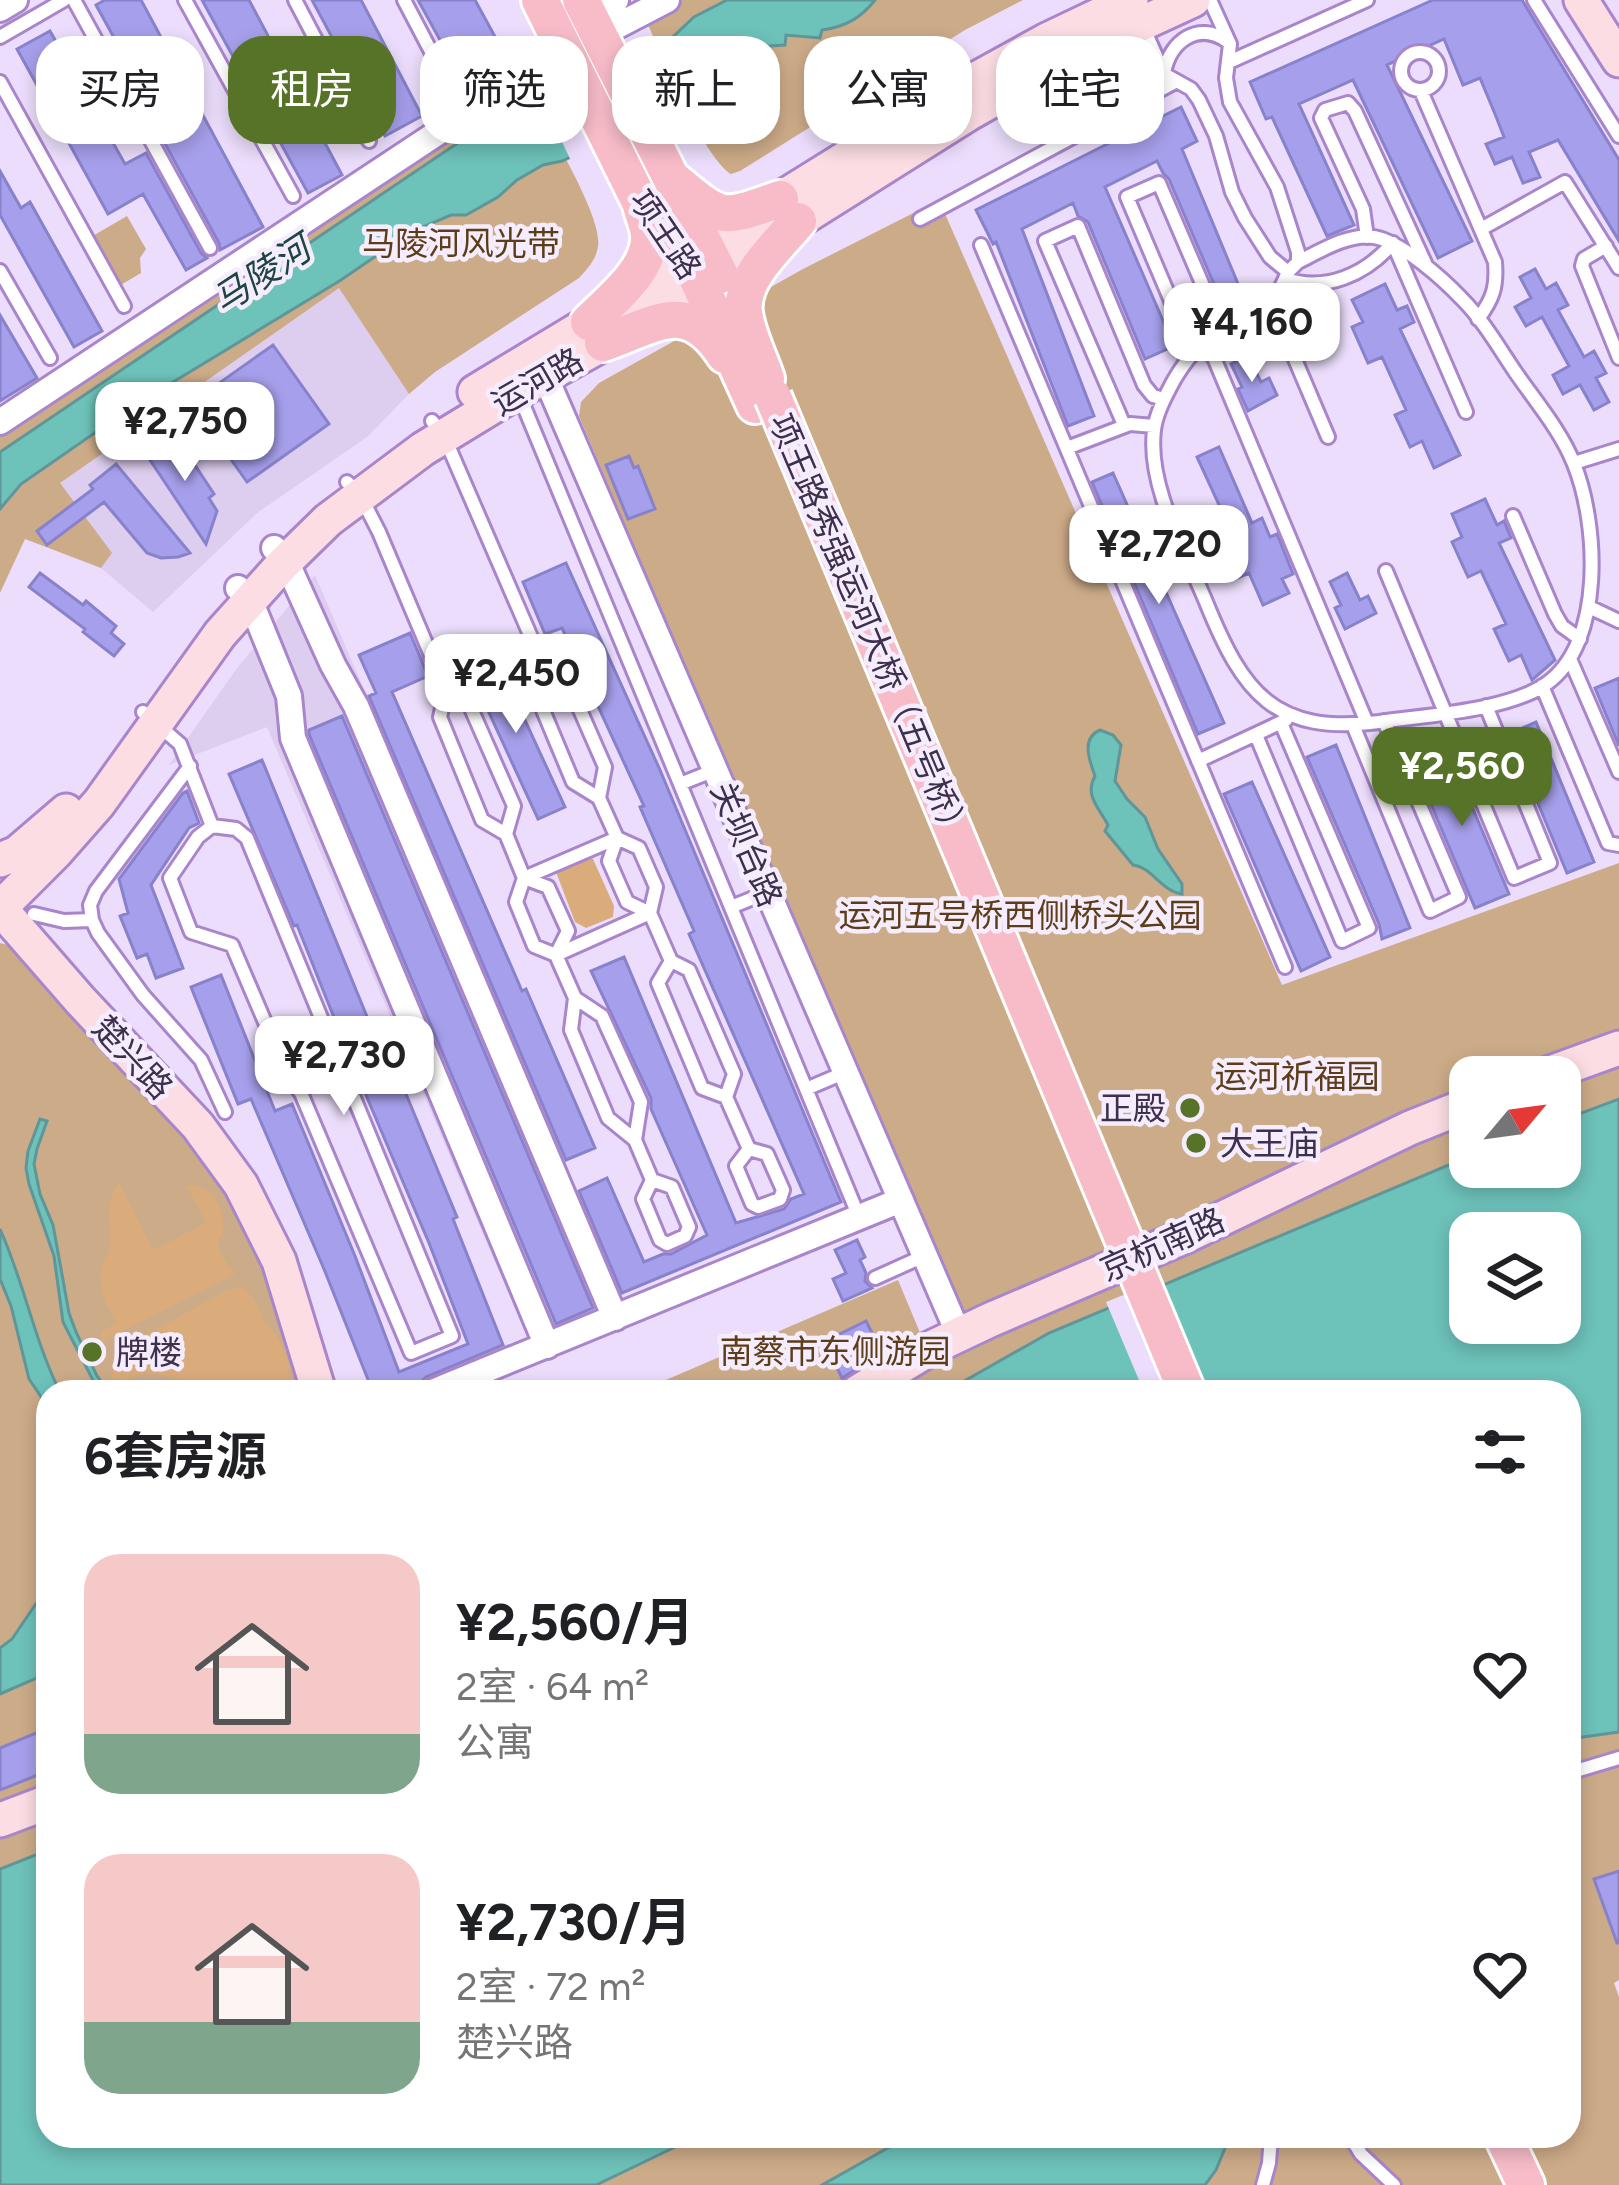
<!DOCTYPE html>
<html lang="zh">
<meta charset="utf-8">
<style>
body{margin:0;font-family:Figtree,"Noto Sans SC",sans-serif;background:#f6f6f6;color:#202124;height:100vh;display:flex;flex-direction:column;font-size:45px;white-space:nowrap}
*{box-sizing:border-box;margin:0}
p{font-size:39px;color:#757577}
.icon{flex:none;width:66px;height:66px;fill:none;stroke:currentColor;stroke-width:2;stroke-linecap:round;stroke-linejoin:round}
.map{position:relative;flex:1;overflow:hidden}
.panel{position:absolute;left:36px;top:1380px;width:1545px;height:768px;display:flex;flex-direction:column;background:#fff;border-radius:36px;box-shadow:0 6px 18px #0003}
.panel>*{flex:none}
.top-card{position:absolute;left:36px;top:36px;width:1548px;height:108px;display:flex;gap:24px}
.needle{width:78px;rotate:61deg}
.tools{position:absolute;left:1449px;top:1056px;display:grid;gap:24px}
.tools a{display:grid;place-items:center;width:132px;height:132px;border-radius:24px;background:#fff;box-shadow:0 6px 18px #0003;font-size:60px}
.price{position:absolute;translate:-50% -102px;padding:0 27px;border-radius:24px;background:#fff;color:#222;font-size:39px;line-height:78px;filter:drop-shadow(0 3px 6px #0008)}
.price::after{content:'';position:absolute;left:50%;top:72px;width:36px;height:27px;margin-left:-18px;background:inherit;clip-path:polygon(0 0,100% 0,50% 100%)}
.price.selected{background:#567327;color:#fff}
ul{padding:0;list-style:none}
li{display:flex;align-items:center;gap:36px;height:300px;padding:0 48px}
li span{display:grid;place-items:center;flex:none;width:336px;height:240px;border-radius:36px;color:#555}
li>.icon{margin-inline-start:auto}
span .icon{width:144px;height:144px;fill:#fffc;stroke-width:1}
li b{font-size:51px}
h2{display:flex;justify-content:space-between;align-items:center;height:144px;padding:0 48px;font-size:51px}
.pill{padding:0 42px;border-radius:36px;background:#fff;box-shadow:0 6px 18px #0003;font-size:42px;line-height:108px}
.pill.selected{background:#567327;color:#fff}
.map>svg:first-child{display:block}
.built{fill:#ddcdee}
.green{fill:#ccab88}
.forest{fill:#daab7b}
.water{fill:#6dc2ba;stroke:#5f9699;stroke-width:3;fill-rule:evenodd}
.pier{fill:#ebddfb}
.building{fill:#a69feb;stroke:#8881cb;stroke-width:3}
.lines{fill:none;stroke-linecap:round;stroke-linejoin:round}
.lane-casing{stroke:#a985cb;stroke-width:18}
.street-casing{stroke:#a985cb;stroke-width:30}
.secondary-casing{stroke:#a985cb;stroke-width:39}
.primary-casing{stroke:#fff;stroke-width:42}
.lane{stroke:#fff;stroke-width:12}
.street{stroke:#fff;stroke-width:24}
.secondary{stroke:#fbdde3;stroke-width:33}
.primary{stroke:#f7bcc8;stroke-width:36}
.primary-bridge-casing{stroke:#fff;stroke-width:42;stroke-linecap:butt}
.primary-bridge{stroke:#f7bcc8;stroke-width:36}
.poi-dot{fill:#567327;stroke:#f5edfd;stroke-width:4.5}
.labels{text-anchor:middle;stroke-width:9;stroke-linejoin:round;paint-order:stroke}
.street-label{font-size:33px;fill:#3e2f4d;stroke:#f5edfd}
.park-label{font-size:33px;fill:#5d3d18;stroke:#f5edfd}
.poi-label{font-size:33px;fill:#3e2f4d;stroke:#f5edfd;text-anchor:start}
.water-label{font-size:36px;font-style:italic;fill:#1d4541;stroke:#f5edfd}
</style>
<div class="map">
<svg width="1619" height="2185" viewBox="0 0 1619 2185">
<rect width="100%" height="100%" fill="#ebddfb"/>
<path class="built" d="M340,287L409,394L367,437L257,513L153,612L101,568L111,553L59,483Z
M315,575L366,694L360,696L618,1308L530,1344L267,727L169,765L237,668Z"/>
<path class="green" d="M683,0H1023L965,30L740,171L731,174C703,157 661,53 645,18Z
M525,95L533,99C548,128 603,217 598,246C596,260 588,268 579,278L435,372L409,394L339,288L60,483L112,553L101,568L25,539L0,593V433L514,97Z
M939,200L1282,985L1619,863V1037L1513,1077H1470V1095L960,1318L579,416L581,402L599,383L803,269Z
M127,216L146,249L140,258L141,273L119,286L91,237Z
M0,943L12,946L190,1131L257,1235L304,1392H48V1850L0,1869Z
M1619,1064V1099L1560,1121V1084Z
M1470,1117V1156L1049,1333L945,1392H878L939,1356Z
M898,1280L921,1335L843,1392H638Z
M1619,1732V1980L1614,1983L1619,1997V2185H571L677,2136H1569V1739Z"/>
<path class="forest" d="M584,857L593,859L614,906L613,917L586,928L575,922L556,872Z
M119,1182L153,1250L206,1223L187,1186C211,1183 223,1204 223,1227C223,1244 218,1230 219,1247C221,1257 230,1265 235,1274L104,1341L100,1337L102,1332L116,1322C106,1306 96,1286 102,1266C104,1258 107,1257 109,1249C115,1218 99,1215 119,1182Z
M237,1287L245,1288C254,1299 260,1307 263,1321C281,1336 296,1367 285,1391C257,1394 252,1388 227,1383C214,1381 200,1383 187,1381C167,1378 149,1368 130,1379L129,1389L124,1392L112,1378C113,1366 113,1357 122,1348L227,1290Z"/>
<path class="water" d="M727,0H875C861,18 845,27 822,30L820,38L786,35L785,45L737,48L738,56C711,70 700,76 686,103L562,161L543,165L517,180L498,197L466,215H451L411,232L341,280L132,407L21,484L0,509V452L502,113L523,116L533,114L660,49L694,17Z
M1100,730L1113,735L1121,745L1115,781L1127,799L1145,817L1158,849L1182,884V894C1161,891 1152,867 1133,865L1105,831L1108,825C1099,808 1084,795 1095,776C1089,760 1081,738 1100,730Z
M1619,1099V1732L1569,1739V1392H945L1049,1333L1470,1156V1167H1560V1121ZM1470,1233H1560V1323H1470Z
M40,1119L47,1121L37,1149L34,1164L40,1194L53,1225L69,1313L76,1332L97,1376L109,1392H99L63,1322L54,1256L29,1184L26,1168L28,1151Z
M0,1229C24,1282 34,1340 60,1392H48V1407L29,1379L11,1306L0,1279Z
M48,1586V1673L0,1694V1648L12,1639Z
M48,1850V2136H698L596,2185H0V1869Z
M909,2136H1230L1216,2170L1205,2185H822Z"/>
<path class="pier" d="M662,37L693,103L691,107L572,163L545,106L583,82L656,44Z
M1158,1281L1204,1392H1144L1106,1302Z"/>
<path class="building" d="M105,0H141L263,227L220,250L219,243L164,142L170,139L96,5Z
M202,0H249L342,175L308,193Z
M312,0H361L422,116L385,136Z
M418,0H475L506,57L462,80Z
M1433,0H1522L1619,160V241L1558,140L1529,152L1540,177L1523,183L1512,157L1495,164L1486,144L1504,137L1495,114L1480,78L1463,85L1444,39L1387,65L1472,241L1438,258L1353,80L1299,104L1354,225L1327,236L1272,117L1266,119L1250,82Z
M50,31L125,164L146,153L201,253L207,258L186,270L143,194L108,214L17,49Z
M1181,107L1197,141L1182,149L1248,308L1228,317L1169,179L1163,173L1157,161L1105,187L1174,346L1145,359L1088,222L1078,216L1073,203L1022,229L1094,416L1068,426L996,242L993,244L976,210Z
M0,171L21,208L30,202L102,331L74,347L0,215Z
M1535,269L1546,289L1556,283L1568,305L1558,310L1584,357L1594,351L1606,373L1596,378L1609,402L1594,410L1580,385L1563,394L1553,375L1569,366L1542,317L1526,326L1515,307L1531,298L1520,277Z
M1385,284L1397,310L1407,306L1414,322L1400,329L1460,455L1434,468L1422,441L1410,447L1395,415L1406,410L1382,357L1368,363L1352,327L1363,322L1352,300Z
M0,315L37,378L0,401Z
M273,345L329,424L247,482L191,403Z
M1248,356L1261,382L1269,378L1277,395L1248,411L1238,389L1242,387L1231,364Z
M175,435L214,494L209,498L217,511L206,544L146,454Z
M1219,447L1252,523L1262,518L1270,537L1277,534L1293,574L1282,579L1289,593L1263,605L1249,573L1235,579L1222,550L1237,544L1197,457Z
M629,456L634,468L638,466L655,509L628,519L606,465Z
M116,464L190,553L178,557L161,558L147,553L104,502L47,545L37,531L93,489L90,485Z
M1113,473L1224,723L1198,734L1092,482Z
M1485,499L1497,525L1504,521L1511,538L1499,543L1555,660L1532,680L1521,655L1509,661L1494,629L1506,624L1481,571L1468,577L1452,542L1462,537L1452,514Z
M566,563L660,770L841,1202L622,1293L579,1191L607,1178L644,1262L663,1254H671L707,1235L651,1109V1098L591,971L624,957L736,1223L784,1209L791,1199L804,1194L689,934L694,931L640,807L644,806L562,628L545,634L523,582Z
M40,573L83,605L86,601L116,626L111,633L124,644L114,656L83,632L85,629L29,587Z
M1347,573L1360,600L1368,596L1376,613L1345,629L1335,608L1341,605L1330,582Z
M410,633L428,676L392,692L522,991L526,989L595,1148L566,1160L369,696L376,693L359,655Z
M494,653L565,807L538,819L467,665Z
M1619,678V746L1595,688Z
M342,716L593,1308L556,1324L309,734V730Z
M1536,722L1594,862L1567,873L1509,734Z
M1336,745L1410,928L1382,939L1379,924L1307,757Z
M1448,750L1509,894L1475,908L1414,764Z
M262,760L388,1068L394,1065L457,1217L453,1219L503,1345L426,1377L418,1385L399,1392H373L324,1269L251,1099L238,1104L191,987L221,975L275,1111L292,1104L355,1256L399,1372L468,1344L429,1243L351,1060L297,925L294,926L229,774Z
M1252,782L1330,957L1301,971L1224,794Z
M187,791L199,823L189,828L151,885L183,968L156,978L147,954L137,958L120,916L128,913L119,879L183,793Z
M857,1240L865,1257L860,1260L866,1273L865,1281L872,1288L843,1301L833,1279L846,1273L835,1250Z
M866,1321L882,1353L842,1378L824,1342Z
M48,1728V1771L0,1790V1748Z
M1619,1871V1943H1617L1594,1879Z"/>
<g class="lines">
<g class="lane-casing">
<path id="lane" d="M74,0L210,248
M185,0L293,196
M295,0L369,141
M404,0L446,80
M1534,0L1619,136
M1144,29L1164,74L1191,89L1199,100L1216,136L1232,192L1245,218L1270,257L1288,272L1298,262V252L1277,187L1230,102L1226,78L1230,44L1210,0
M0,37L64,0
M1401 71a19 19 0 1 1 38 0a19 19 0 1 1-38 0Z
M1229,62L1367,0
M1164,73C1170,41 1198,21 1227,41
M0,82L124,306
M1421,91L1495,262C1497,287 1493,299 1478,319
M920,219L1175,82
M1481,229L1565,182L1619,268
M1367,237L1363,209L1321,118L1325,110L1348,103L1355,111L1425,263
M981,245L1285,967
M1606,246L1584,259L1582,266L1619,358
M0,271L50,358
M1288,272C1277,298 1268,312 1241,323C1233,327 1223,328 1216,333C1199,344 1184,363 1174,380C1166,395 1156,413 1154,430C1147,486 1185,551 1206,602C1243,693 1274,735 1379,722C1426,715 1507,711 1546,684C1605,643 1598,523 1574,464C1561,431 1536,402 1516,373C1499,348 1483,320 1462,299C1443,279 1402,242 1374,237C1349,233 1320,251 1298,262
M1285,279C1326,292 1365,275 1393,243L1466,412
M1272,305L1328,437
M1205,343L1215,360L1367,723
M1198,350L1188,341L1127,197L1159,183L1222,330
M518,392L859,1217
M432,421L444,436L534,644L556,655L605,767L599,798L617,838L639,848L656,887L650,913L671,961L689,970L734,1074L726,1097L749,1149L767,1154L783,1190L780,1199L758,1207L752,1204L736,1166L749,1149
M1124,425L1045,241L1078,226L1144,385L1153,396L1164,399
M1067,448L1130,424L1154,426
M1574,463L1619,449
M347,482L360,495L379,532L446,691L470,706L514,806L506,834L524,878L548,887L568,931L556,955L575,998L602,1016L641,1102L635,1140L652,1180L672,1187L689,1227L685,1236L667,1244L660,1240L643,1199L652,1180
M1513,516L1555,614L1562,626L1580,639
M1386,571L1514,878L1550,863L1486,706
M1589,607L1619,621
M534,644L525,667L573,782L599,798
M1570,659L1619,772
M1542,686L1608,843L1619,845
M446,691L440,717L482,820L506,834
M143,712L180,744L212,826L198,837L170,878L191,932L232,945L288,1076L301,1093L411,1353L452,1336L247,838L236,829L212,826
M1353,725L1430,911L1459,897L1384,721
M1256,735L1342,941L1369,928L1281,723
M1198,761L1286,720
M190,766L96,891L90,905L92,920L98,933L143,995L201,1060L225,1112
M680,784L715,770
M617,838L524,878L516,902L534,946L556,955L650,913
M617,838L609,861L627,902L650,913
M731,907L768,892
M34,914L64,921L92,920
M671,961L658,983L702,1088L726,1097
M575,998L571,1030L608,1118L635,1140
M806,1089L846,1072
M875,1278L924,1256
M1569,1773L1619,1758
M1350,2136L1361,2154L1394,2185
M1263,2185L1269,2163L1271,2136"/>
</g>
<g class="street-casing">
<path id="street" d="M0,9L15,0
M589,14L616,0
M600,35L667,0
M539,362L959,1335
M0,422L519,79L567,52
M274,548L286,561L333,665L356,706L615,1318
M238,588L250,600L289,696L293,738L547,1346
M432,1392L901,1200"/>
</g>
<g class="secondary-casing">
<path id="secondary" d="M1581,0L1619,60
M475,392L690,262L780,199L949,94L1047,40L1131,0
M0,860L17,853L66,811
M0,908L55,853L99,803L220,634L281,566L328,520L423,449L515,393L703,288L798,221L968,114L1065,59L1193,0
M0,908L80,1000L198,1126L241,1185L279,1261L319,1392
M1539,1077L1619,1048
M858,1392L931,1348L990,1320L1188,1235L1410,1128L1470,1104
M0,1820L48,1802"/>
</g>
<g class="primary-casing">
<path id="primary" d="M540,0L640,202L690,262L755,405
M581,0L720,275
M676,182C724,222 722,219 780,199
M589,322C611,300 652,269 649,234C648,225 643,214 641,205
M603,343C657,324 687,297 725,355
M766,379C759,358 747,335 744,313C739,278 779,245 798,221
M1503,2136L1526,2185"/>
</g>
<use href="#lane" class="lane"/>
<use href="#street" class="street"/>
<use href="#secondary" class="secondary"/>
<use href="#primary" class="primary"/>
<g class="primary-bridge-casing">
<path id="primary-bridge" d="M773,397L1187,1392"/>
</g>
<use href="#primary-bridge" class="primary-bridge"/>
</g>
<g class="poi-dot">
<circle cx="1190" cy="1108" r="12"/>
<circle cx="1196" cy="1143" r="12"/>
<circle cx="92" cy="1352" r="12"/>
</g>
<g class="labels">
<g class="street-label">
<text transform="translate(666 234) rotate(56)" y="12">项王路</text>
<text transform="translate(537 381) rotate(-30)" y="12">运河路</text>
<text transform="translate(870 628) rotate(67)" y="12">项王路秀强运河大桥（五号桥）</text>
<text transform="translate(747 844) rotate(67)" y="12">关坝台路</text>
<text transform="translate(133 1057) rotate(47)" y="12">楚兴路</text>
<text transform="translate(1162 1244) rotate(-24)" y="12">京杭南路</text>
</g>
<g class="park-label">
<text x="461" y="255">马陵河风光带</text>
<text x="1020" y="927">运河五号桥西侧桥头公园</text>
<text x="1297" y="1088">运河祈福园</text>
<text x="835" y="1363">南蔡市东侧游园</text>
</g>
<g class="poi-label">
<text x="1166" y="1120" text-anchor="end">正殿</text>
<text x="1220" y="1155">大王庙</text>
<text x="116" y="1364">牌楼</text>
</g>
<g class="water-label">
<text transform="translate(261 274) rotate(-33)" y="13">马陵河</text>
</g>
</g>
</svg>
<div class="tools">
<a><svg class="needle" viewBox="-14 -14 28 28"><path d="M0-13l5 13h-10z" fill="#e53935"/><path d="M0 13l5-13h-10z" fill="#757577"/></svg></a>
<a><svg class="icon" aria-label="layers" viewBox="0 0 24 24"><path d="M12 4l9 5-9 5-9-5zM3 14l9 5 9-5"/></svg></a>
</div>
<b class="price" style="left:1252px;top:385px">¥4,160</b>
<b class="price" style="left:185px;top:484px">¥2,750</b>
<b class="price" style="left:1159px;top:607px">¥2,720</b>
<b class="price" style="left:516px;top:736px">¥2,450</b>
<b class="price selected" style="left:1462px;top:829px">¥2,560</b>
<b class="price" style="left:344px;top:1118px">¥2,730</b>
<div class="top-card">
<a class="pill">买房</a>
<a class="pill selected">租房</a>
<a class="pill">筛选</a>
<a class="pill">新上</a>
<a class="pill">公寓</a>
<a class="pill">住宅</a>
</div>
<section class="panel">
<h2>6套房源<svg class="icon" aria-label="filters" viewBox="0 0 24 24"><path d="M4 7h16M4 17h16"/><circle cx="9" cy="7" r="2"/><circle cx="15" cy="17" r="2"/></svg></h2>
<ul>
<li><span style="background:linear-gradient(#f6c9c9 75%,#7fa58c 0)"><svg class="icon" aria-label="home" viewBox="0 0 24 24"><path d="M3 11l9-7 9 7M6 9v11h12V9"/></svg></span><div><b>¥2,560/月</b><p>2室 · 64 m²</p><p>公寓</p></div><svg class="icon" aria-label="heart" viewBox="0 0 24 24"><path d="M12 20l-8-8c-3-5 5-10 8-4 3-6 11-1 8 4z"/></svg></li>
<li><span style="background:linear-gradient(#f6c9c9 70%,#7fa58c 0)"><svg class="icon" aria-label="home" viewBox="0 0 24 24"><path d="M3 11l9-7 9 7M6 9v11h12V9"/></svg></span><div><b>¥2,730/月</b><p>2室 · 72 m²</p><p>楚兴路</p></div><svg class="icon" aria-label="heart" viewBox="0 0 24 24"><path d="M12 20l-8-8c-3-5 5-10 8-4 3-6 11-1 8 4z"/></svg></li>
</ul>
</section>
</div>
